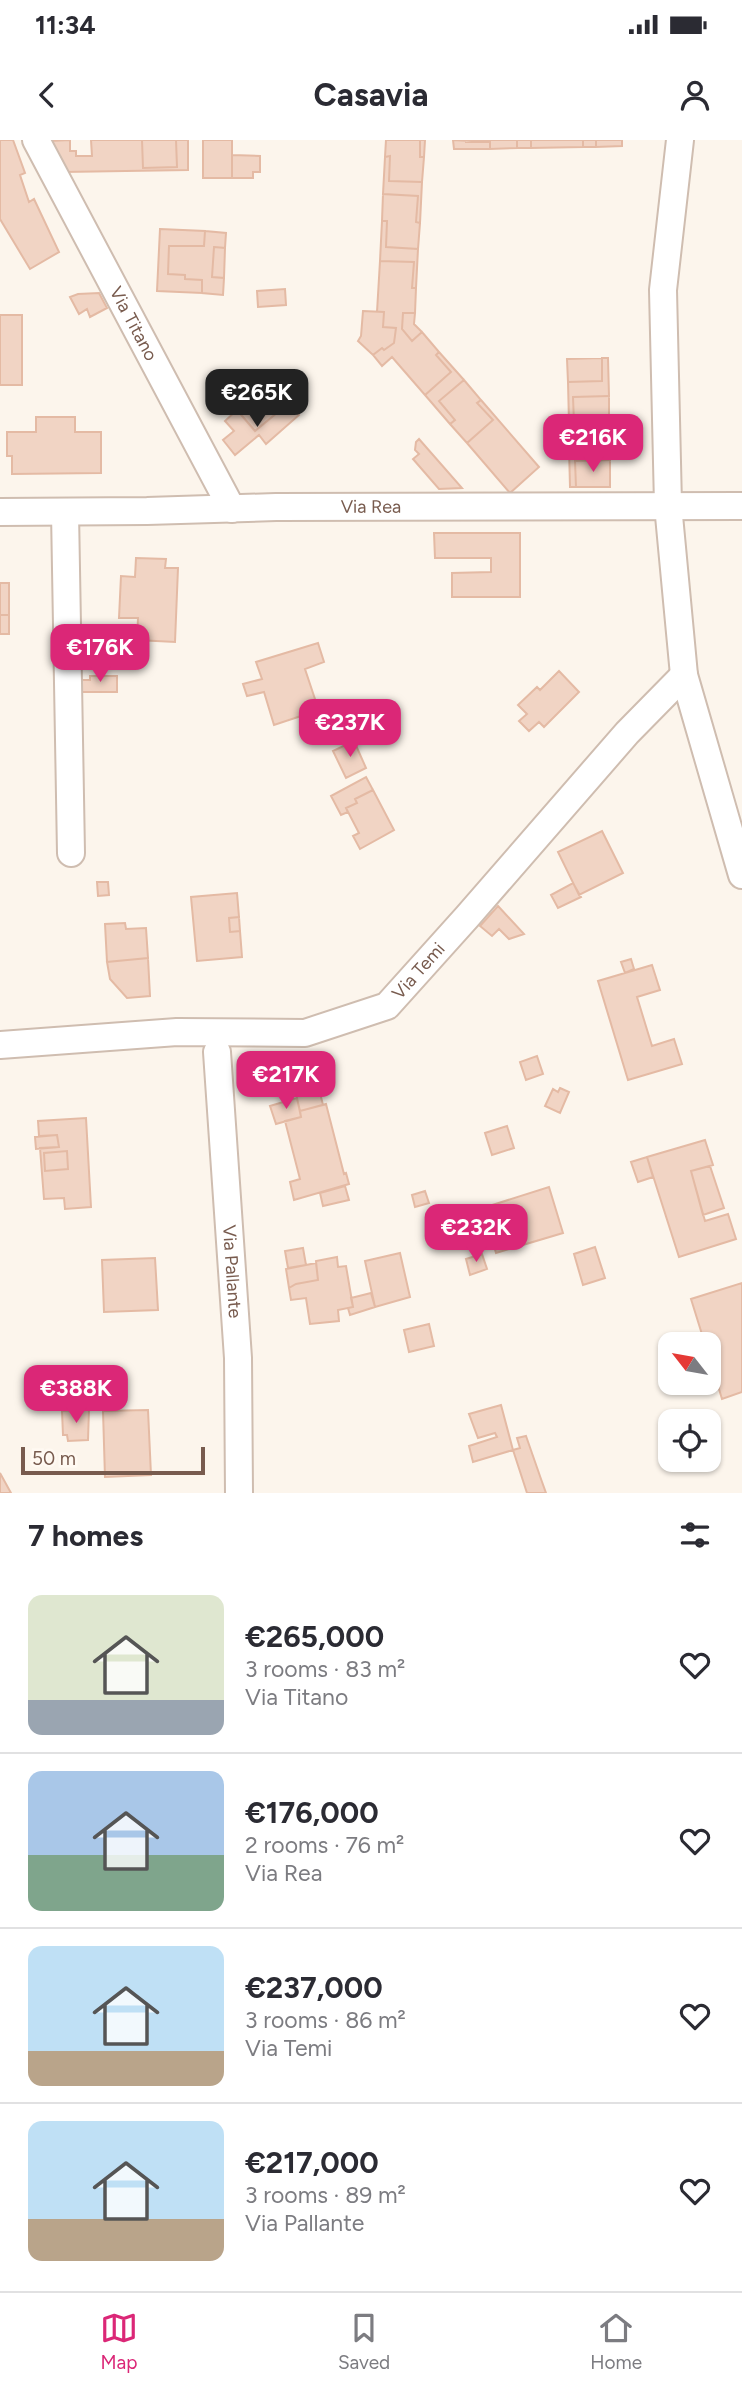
<!DOCTYPE html>
<meta charset="utf-8">
<style>
body{margin:0;font-family:Figtree,sans-serif;background:#f2f2f3;color:#2b2b33;height:100vh;display:flex;flex-direction:column;font-size:26px;white-space:nowrap}
*{box-sizing:border-box;margin:0}
p{font-size:23px;color:#7c7c81}
.icon{flex:none;width:38px;height:38px;fill:none;stroke:currentColor;stroke-width:2;stroke-linecap:round;stroke-linejoin:round}
.map{position:relative;height:1353px;overflow:hidden}
.sheet{display:flex;flex-direction:column;background:#fff;flex:1}
.sheet>*{flex:none}
.needle{width:46px;rotate:301deg}
.buttons{position:absolute;left:658px;top:1192px;display:grid;gap:14px}
.buttons a{display:grid;place-items:center;width:63px;height:63px;border-radius:14px;background:#fff;box-shadow:0 2px 5px #0004;font-size:35px}
.scale{position:absolute;left:21px;bottom:18px;width:184px;box-sizing:border-box;padding-left:7px;border:4px solid #785b4e;border-top:0;font-size:19px;line-height:24px;white-space:nowrap;color:#785b4e;-webkit-text-stroke:5px #fff9f2;paint-order:stroke}
.price{position:absolute;translate:-50% -60px;padding:0 16px;border-radius:14px;background:#db2777;color:#fff;font-size:23px;line-height:46px;filter:drop-shadow(0 2px 4px #0008)}
.price::after{content:'';position:absolute;left:50%;top:42px;width:21px;height:16px;margin-left:-10px;background:inherit;clip-path:polygon(0 0,100% 0,50% 100%)}
.price.on{background:#222;color:#fff}
ul{padding:0;list-style:none}
li{display:flex;align-items:center;gap:21px;height:175px;padding:0 28px}
li+li{border-top:2px solid #e1e1e2}
li span{display:grid;place-items:center;flex:none;width:196px;height:140px;border-radius:14px;color:#555}
li>.icon{margin-inline-start:auto}
span .icon{width:84px;height:84px;fill:#fffc;stroke-width:1}
li b{font-size:30px}
h2{display:flex;justify-content:space-between;align-items:center;height:84px;padding:0 28px;font-size:30px}
.status{display:flex;justify-content:space-between;align-items:center;height:49px;padding:0 35px;background:#fff;direction:ltr}
.status svg{height:19px;fill:currentColor}
header{display:flex;justify-content:space-between;align-items:center;height:91px;padding:0 28px;background:#fff;font-size:32px;font-weight:700}
.menu{display:flex;justify-content:space-around;align-items:center;height:98px;border-top:2px solid #e1e1e2;background:#fff;font-size:19px;color:#7c7c81}
.menu a{display:grid;justify-items:center;gap:4px}
.menu .on{color:#db2777}
.map>svg:first-child{display:block}
.building{fill:#f1d4c4;stroke:#e4baa4;stroke-width:2;fill-rule:evenodd}
.lines{fill:none;stroke-linecap:round;stroke-linejoin:round}
.minor-casing{stroke:#cfbdb0;stroke-width:30}
.minor{stroke:#fff;stroke-width:26}
.labels{text-anchor:middle;stroke-width:5;stroke-linejoin:round;paint-order:stroke}
.street-label{font-size:18px;fill:#785b4e;stroke:#fff9f2}
</style>
<div class="status"><b>11:34</b><svg viewBox="0 0 49 12"><path d="M0 12V9h3v3zM5 12V6h3v6zM10 12V3h3v9zM15 12V0h3v12zM26 1h20v11H26zM47 4h2v5h-2z"/></svg></div>
<header><svg class="icon" aria-label="back" viewBox="0 0 24 24"><path d="M15 5l-7 7 7 7"/></svg>Casavia<svg class="icon" aria-label="person" viewBox="0 0 24 24"><circle cx="12" cy="8" r="4"/><path d="M4 21q1-7 8-7t8 7"/></svg></header>
<div class="map">
<svg width="742" height="1353" viewBox="0 0 742 1353">
<rect width="100%" height="100%" fill="#fcf5ec"/>
<path class="building" d="M0,0H13L25,33L20,35L29,62L34,59L59,112L30,129L0,79Z
M70,0V11H76V16H92L91,0H142L143,28L177,27L176,0H188V30L63,32L49,1Z
M142,0H176L177,27L143,28Z
M203,0H232V38H203Z
M386,0H420V17H424L422,42L389,41L390,16L385,17Z
M420,0H425L424,17H420Z
M453,0L490,2V9H454Z
M466,0H517V8L490,9V2H466Z
M517,0H531V8H517Z
M531,0H583V7L531,8Z
M583,0H596V7H583Z
M596,0H622V6L596,7Z
M232,15L260,16V32H253V38H232Z
M390,16L389,41L422,42L420,83L416,82L418,56L383,54L385,17Z
M383,54L418,56L416,82L420,83L418,109L386,107L387,81H382Z
M382,81H387L386,107L418,109L416,148H412L414,122L380,121Z
M160,89L205,91L204,106H169L168,134L185,135V139L202,140V153L157,151Z
M205,91L226,93L225,108L214,107L212,137L224,138L223,155L202,153V140L185,139V135L168,134L169,106H204Z
M214,107L225,108L224,138L212,137Z
M380,121L414,122L412,148H416L415,173H403L402,189L412,201L422,192L439,212L436,215L451,232L425,255L392,217L382,226L373,215L382,208L384,210L394,203L396,188L383,187L384,172H377Z
M285,149L286,165L258,167L257,151Z
M99,153L107,168L90,177L87,169L79,174L70,157L78,154Z
M363,171L384,172L383,187L396,188L394,203L384,210L382,208L373,215L358,201L361,196Z
M403,173H415L414,184L422,192L412,201L402,189Z
M0,175H22V245H0Z
M439,212L464,240L439,261L455,280L450,284L425,255L451,232L436,215Z
M602,218V241L568,242L567,219Z
M602,218H608L609,256L573,257L574,283H569L568,242L602,241Z
M464,240L481,260L477,263L493,280L467,303L450,284L455,280L439,261Z
M263,248L273,260L280,253L289,263L255,291L237,270Z
M609,256V282H603V307L569,308V283H574L573,257Z
M481,260L539,327L510,353L467,303L493,280L477,263Z
M289,263L299,275L266,304L259,295L235,315L223,300L234,291L225,281L237,270L255,291Z
M36,277H75V292H101V333L12,334V316H7V292H36Z
M603,282H609L610,320L575,321L576,347H570L569,308L603,307Z
M419,299L462,348L439,349L413,319L419,314L415,310L416,302Z
M610,320V347H576L575,321Z
M434,393H520V457H452V433L491,432V418H435Z
M136,418L166,419L165,428H178L175,502L137,500L138,478H119L121,436L135,437Z
M0,443H9V475H0Z
M0,475H9V494H0Z
M318,503L324,522L305,529L320,574L306,578L304,575L274,585L264,552L247,556L243,544L262,539L256,522Z
M559,531L579,552L544,587L539,582L529,591L519,581L527,574L518,565L537,547L540,550Z
M90,536H117V552H81V540H90Z
M354,601L366,628L346,638L333,611Z
M366,637L373,650L355,659L357,663L346,668L348,672L341,675L331,656Z
M373,650L394,690L360,709L353,696L359,693L346,668L357,663L355,659Z
M602,691L623,733L579,755L558,712Z
M97,742H108L109,755L98,756Z
M573,743L581,757L558,768L551,755Z
M237,753L239,777L229,778L230,792L240,791L242,817L197,821L191,757Z
M498,766L524,794L509,799L499,789L492,796L480,786Z
M239,777L240,791L230,792L229,778Z
M125,783L126,789L146,788L148,818L107,822L105,784Z
M148,818L150,856L127,858L110,839L107,822Z
M631,819L634,829L625,833L621,822Z
M652,825L660,850L637,857L652,906L674,899L682,924L628,940L598,841Z
M537,916L543,934L526,940L520,922Z
M316,937L323,965L300,971L293,942Z
M560,948L569,952L560,973L545,966L553,949L558,952Z
M297,958L301,977L276,984L270,966Z
M326,964L344,1034L346,1033L349,1044L294,1060L290,1042L300,1039L285,981L301,977L300,971Z
M86,978L91,1067L65,1069L64,1058L44,1059L40,1008L59,1007L57,995L39,996L38,981ZM67,1011L68,1029L45,1031L44,1013Z
M507,986L514,1008L492,1015L485,993Z
M57,995L59,1007L36,1009L35,997Z
M705,1000L713,1025L691,1031L705,1081L728,1074L736,1099L679,1117L647,1017Z
M67,1011L68,1029L45,1031L44,1013Z
M647,1017L653,1037L638,1042L631,1022Z
M710,1026L724,1068L703,1075L691,1031Z
M345,1046L349,1060L323,1066L320,1053Z
M549,1047L563,1093L496,1113L483,1068Z
M425,1051L429,1063L415,1067L412,1055Z
M595,1107L605,1138L583,1145L574,1114Z
M303,1108L306,1125L288,1128L285,1111Z
M400,1113L410,1157L375,1167L365,1121Z
M482,1114L487,1129L470,1135L466,1119Z
M337,1117L338,1127L346,1126L353,1167L338,1170L339,1181L310,1184L306,1158L291,1160L289,1148L296,1144L318,1140L316,1121Z
M155,1118L158,1170L104,1172L102,1120Z
M316,1123L318,1140L296,1144L289,1148L286,1129Z
M742,1143V1252L722,1259L709,1216V1204H705L691,1159Z
M371,1153L375,1167L350,1175L348,1168L353,1167L351,1158Z
M429,1184L434,1206L409,1212L404,1190Z
M501,1265L513,1310L473,1322L469,1306L497,1297L495,1293L478,1298L469,1274Z
M89,1269L88,1300L68,1301L67,1295H63L62,1271Z
M148,1270L151,1335L105,1337L103,1271Z
M526,1296L541,1339L546,1353H527L513,1310L520,1308L517,1298Z
M0,1333L11,1353H0Z"/>
<g class="lines">
<g class="minor-casing">
<g id="minor">
<path id="s1" d="M36,0L232,369"/>
<path d="M680,0L663,150L668,365L684,535L742,735"/>
<path id="s2" d="M0,372L147,371L276,367L742,366"/>
<path d="M65,372L71,713"/>
<path id="s3" d="M0,905L177,892L305,893L387,866L467,777L627,593L684,535"/>
<path id="s4" d="M217,912L238,1218L239,1353"/>
</g>
</g>
<use href="#minor" class="minor"/>
</g>
<g class="labels">
<g class="street-label">
<text dy="6" stroke="none"><textPath href="#s1" startOffset="208">Via Titano</textPath></text>
<text dy="6" stroke="none"><textPath href="#s2" startOffset="371">Via Rea</textPath></text>
<text dy="6" stroke="none"><textPath href="#s3" startOffset="439">Via Temi</textPath></text>
<text dy="6" stroke="none"><textPath href="#s4" startOffset="220">Via Pallante</textPath></text>
</g>
</g>
</svg>
<div class="buttons">
<a><svg class="needle" viewBox="-14 -14 28 28"><path d="M0-13l5 13h-10z" fill="#e53935"/><path d="M0 13l5-13h-10z" fill="#7c7c81"/></svg></a>
<a><svg class="icon" aria-label="locate" viewBox="0 0 24 24"><circle cx="12" cy="12" r="6"/><path d="M12 2v4M12 18v4M2 12h4M18 12h4"/></svg></a>
</div>
<div class="scale">50 m</div>
<b class="price on" style="left:257px;top:289px">€265K</b>
<b class="price" style="left:593px;top:334px">€216K</b>
<b class="price" style="left:100px;top:544px">€176K</b>
<b class="price" style="left:350px;top:619px">€237K</b>
<b class="price" style="left:286px;top:971px">€217K</b>
<b class="price" style="left:476px;top:1124px">€232K</b>
<b class="price" style="left:76px;top:1285px">€388K</b>
</div>
<section class="sheet">
<h2>7 homes<svg class="icon" aria-label="filters" viewBox="0 0 24 24"><path d="M4 7h16M4 17h16"/><circle cx="9" cy="7" r="2"/><circle cx="15" cy="17" r="2"/></svg></h2>
<ul>
<li><span style="background:linear-gradient(#dfe7d0 75%,#9aa5b1 0)"><svg class="icon" aria-label="home" viewBox="0 0 24 24"><path d="M3 11l9-7 9 7M6 9v11h12V9"/></svg></span><div><b>€265,000</b><p>3 rooms · 83 m²</p><p>Via Titano</p></div><svg class="icon" aria-label="heart" viewBox="0 0 24 24"><path d="M12 20l-8-8c-3-5 5-10 8-4 3-6 11-1 8 4z"/></svg></li>
<li><span style="background:linear-gradient(#a9c7e8 60%,#7fa58c 0)"><svg class="icon" aria-label="home" viewBox="0 0 24 24"><path d="M3 11l9-7 9 7M6 9v11h12V9"/></svg></span><div><b>€176,000</b><p>2 rooms · 76 m²</p><p>Via Rea</p></div><svg class="icon" aria-label="heart" viewBox="0 0 24 24"><path d="M12 20l-8-8c-3-5 5-10 8-4 3-6 11-1 8 4z"/></svg></li>
<li><span style="background:linear-gradient(#bfe0f5 75%,#b9a48a 0)"><svg class="icon" aria-label="home" viewBox="0 0 24 24"><path d="M3 11l9-7 9 7M6 9v11h12V9"/></svg></span><div><b>€237,000</b><p>3 rooms · 86 m²</p><p>Via Temi</p></div><svg class="icon" aria-label="heart" viewBox="0 0 24 24"><path d="M12 20l-8-8c-3-5 5-10 8-4 3-6 11-1 8 4z"/></svg></li>
<li><span style="background:linear-gradient(#bfe0f5 70%,#b9a48a 0)"><svg class="icon" aria-label="home" viewBox="0 0 24 24"><path d="M3 11l9-7 9 7M6 9v11h12V9"/></svg></span><div><b>€217,000</b><p>3 rooms · 89 m²</p><p>Via Pallante</p></div><svg class="icon" aria-label="heart" viewBox="0 0 24 24"><path d="M12 20l-8-8c-3-5 5-10 8-4 3-6 11-1 8 4z"/></svg></li>
</ul>
</section>
<nav class="menu">
<a class="on"><svg class="icon" aria-label="map" viewBox="0 0 24 24"><path d="M3 6l6-2 6 2 6-2v14l-6 2-6-2-6 2zM9 4v14M15 6v14"/></svg>Map</a>
<a><svg class="icon" aria-label="saved" viewBox="0 0 24 24"><path d="M7 4h10v16l-5-4-5 4z"/></svg>Saved</a>
<a><svg class="icon" aria-label="home" viewBox="0 0 24 24"><path d="M3 11l9-7 9 7M6 9v11h12V9"/></svg>Home</a>
</nav>
